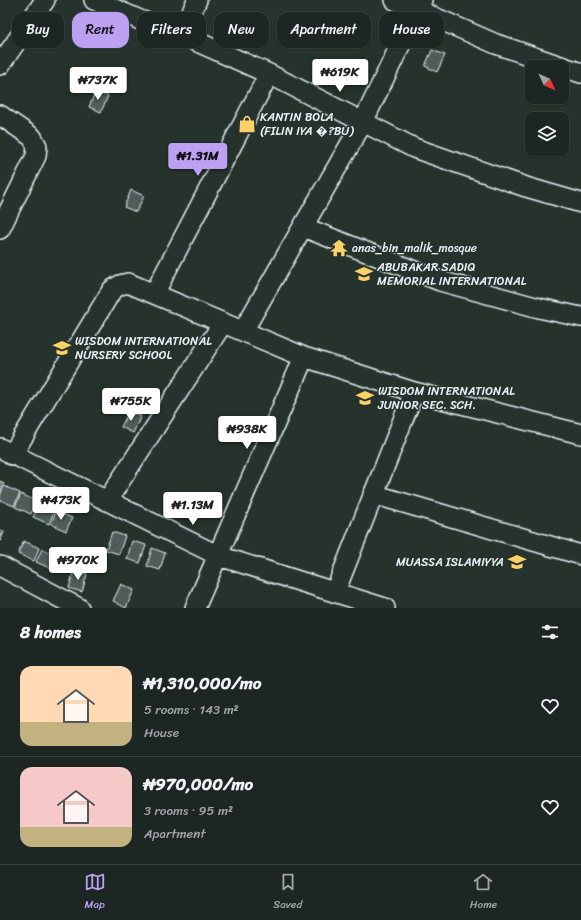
<!DOCTYPE html>
<meta charset="utf-8">
<style>
body{margin:0;font-family:Sriracha,sans-serif;background:#252e2a;color:#f1f3f6;height:100vh;display:flex;flex-direction:column;font-size:15px;white-space:nowrap}
*{box-sizing:border-box;margin:0}
p{font-size:13px;color:#a0a5a5}
.icon{flex:none;width:22px;height:22px;fill:none;stroke:currentColor;stroke-width:2;stroke-linecap:round;stroke-linejoin:round}
.map{position:relative;height:608px;overflow:hidden}
.details{display:flex;flex-direction:column;background:#1c2622;flex:1}
.details>*{flex:none}
.hud{position:absolute;left:12px;top:12px;width:557px;height:36px;display:flex;gap:8px}
.needle{width:26px;rotate:134deg}
.buttons{position:absolute;left:525px;top:60px;display:grid;gap:8px}
.buttons a{display:grid;place-items:center;width:44px;height:44px;border-radius:8px;background:#1c2622;box-shadow:0 1px 3px #0004,0 0 0 1px #3a4340;font-size:20px}
.price{position:absolute;translate:-50% -34px;padding:0 9px;border-radius:4px;background:#fff;color:#222;font-size:13px;line-height:26px;filter:drop-shadow(0 1px 2px #0008)}
.price::after{content:'';position:absolute;left:50%;top:24px;width:12px;height:9px;margin-left:-6px;background:inherit;clip-path:polygon(0 0,100% 0,50% 100%)}
.price.selected{background:#bca0f2;color:#111}
ul{padding:0;list-style:none}
li{display:flex;align-items:center;gap:12px;height:100px;padding:0 20px}
li+li{border-top:1px solid #3a4340}
li span{display:grid;place-items:center;flex:none;width:112px;height:80px;border-radius:12px;color:#555}
li>.icon{margin-inline-start:auto}
span .icon{width:48px;height:48px;fill:#fffc;stroke-width:1}
li b{font-size:17px}
h2{display:flex;justify-content:space-between;align-items:center;height:48px;padding:0 20px;font-size:17px}
.chip{padding:0 14px;border-radius:12px;background:#1c2622;box-shadow:0 1px 3px #0004,0 0 0 1px #3a4340;font-size:14px;line-height:36px}
.chip.selected{background:#bca0f2;color:#111}
.dock{display:flex;justify-content:space-around;align-items:center;height:56px;border-top:1px solid #3a4340;background:#1c2622;font-size:11px;color:#a0a5a5}
.dock a{display:grid;justify-items:center;gap:2px}
.dock .selected{color:#bca0f2}
.map>svg:first-child{display:block}
.building{fill:#505c59;stroke:#e8f1f8}
.lines{fill:none;stroke-linecap:round;stroke-linejoin:round}
.street-casing{stroke:#e8f1f8;stroke-width:22}
.street{stroke:#26332d;stroke-width:19}
.labels{text-anchor:middle;stroke-width:3;stroke-linejoin:round;paint-order:stroke}
.poi-label{font-size:12px;fill:#e8f1f8;stroke:#26332d;text-anchor:start}
</style>
<div class="map">
<svg width="581" height="608" viewBox="0 0 581 608">
<rect width="100%" height="100%" fill="#26332d"/>
<filter id="ink" filterUnits="userSpaceOnUse"><feTurbulence type="fractalNoise" baseFrequency=".025" numOctaves="2"/><feDisplacementMap in="SourceGraphic" scale="8" xChannelSelector="R" yChannelSelector="G"/><feConvolveMatrix kernelMatrix="1 2 1 2 8 2 1 2 1" color-interpolation-filters="sRGB"/></filter>
<g filter="url(#ink)">
<path class="building" d="M432,50L445,55L437,72L425,66Z
M96,90L108,96L101,112L89,107Z
M131,190L144,196L136,212L124,207Z
M129,411L141,416L133,433L121,427Z
M0,481L4,483L0,492Z
M4,486L20,493L14,506L0,500V496Z
M21,494L36,501L31,514L15,507Z
M39,504L54,511L49,524L33,517Z
M56,511L72,518L66,531L51,524Z
M0,530L4,532L0,542Z
M112,532L125,536L119,554L106,550Z
M24,541L39,548L34,561L18,554Z
M132,541L146,545L140,563L127,559Z
M152,548L165,553L160,570L147,566Z
M42,549L57,556L52,569L36,562Z
M74,570L87,574L82,592L69,588Z
M121,584L134,590L126,608L113,601Z"/>
<g class="lines">
<g class="street-casing">
<path id="street" d="M94,0L140,20L182,35L269,74L414,148L526,187L581,203
M395,0L496,44L581,73
M182,35L197,0
M0,65L45,0
M0,115L32,137L37,146L36,156L0,229
M303,227L440,281L539,308L581,317
M154,294L269,74
M243,331L363,122L422,0
M0,448L219,556L385,608
M12,455L112,290L120,285L128,283L304,357L414,392L581,434
M373,494L581,555
M107,501L223,323
M0,566L79,608
M335,592L414,392
M195,608L304,357"/>
</g>
<use href="#street" class="street"/>
</g>
</g>
<defs>
<g id="shop-bare" transform="scale(1.38)"><path d="M-5-2.5h2.3a2.7 3.5 0 0 1 5.4 0H5L5.5 6h-11ZM-1.5-2.5h3a1.5 2.3 0 0 0-3 0Z" fill="#ffd166" stroke="#26332d" stroke-width="2.5" paint-order="stroke"/></g>
<g id="temple-bare" transform="scale(1.38)"><path d="M0-6L5-2H3V0L6.5 2.5H4V6H1.5V3h-3V6H-4V2.5H-6.5L-3 0V-2H-5Z" fill="#ffd166" stroke="#26332d" stroke-width="2.5" paint-order="stroke"/></g>
<g id="school-bare" transform="scale(1.38)"><path d="M0-5L7-2L0 1L-7-2ZM-4 1L0 2.5L4 1V4Q0 6-4 4Z" fill="#ffd166" stroke="#26332d" stroke-width="2.5" paint-order="stroke"/></g>
</defs>
<g fill-rule="evenodd">
<use href="#shop-bare" x="247" y="124"/>
<use href="#temple-bare" x="339" y="248"/>
<use href="#school-bare" x="364" y="274"/>
<use href="#school-bare" x="62" y="348"/>
<use href="#school-bare" x="365" y="398"/>
<use href="#school-bare" x="517" y="562"/>
</g>
<g class="labels">
<g class="poi-label">
<text x="260" y="121">KANTIN BOLA<tspan x="260" dy="14">(FILIN IYA �?BU)</tspan></text>
<text x="352" y="252">anas_bin_malik_mosque</text>
<text x="377" y="271">ABUBAKAR SADIQ<tspan x="377" dy="14">MEMORIAL INTERNATIONAL</tspan></text>
<text x="75" y="345">WISDOM INTERNATIONAL<tspan x="75" dy="14">NURSERY SCHOOL</tspan></text>
<text x="378" y="395">WISDOM INTERNATIONAL<tspan x="378" dy="14">JUNIOR SEC. SCH.</tspan></text>
<text x="504" y="566" text-anchor="end">MUASSA ISLAMIYYA</text>
</g>
</g>
</svg>
<div class="buttons">
<a><svg class="needle" viewBox="-14 -14 28 28"><path d="M0-13l5 13h-10z" fill="#e53935"/><path d="M0 13l5-13h-10z" fill="#a0a5a5"/></svg></a>
<a><svg class="icon" aria-label="layers" viewBox="0 0 24 24"><path d="M12 4l9 5-9 5-9-5zM3 14l9 5 9-5"/></svg></a>
</div>
<b class="price" style="left:340px;top:93px">₦619K</b>
<b class="price" style="left:98px;top:101px">₦737K</b>
<b class="price selected" style="left:198px;top:177px">₦1.31M</b>
<b class="price" style="left:131px;top:422px">₦755K</b>
<b class="price" style="left:247px;top:450px">₦938K</b>
<b class="price" style="left:61px;top:521px">₦473K</b>
<b class="price" style="left:193px;top:526px">₦1.13M</b>
<b class="price" style="left:78px;top:581px">₦970K</b>
<div class="hud">
<a class="chip">Buy</a>
<a class="chip selected">Rent</a>
<a class="chip">Filters</a>
<a class="chip">New</a>
<a class="chip">Apartment</a>
<a class="chip">House</a>
</div>
</div>
<section class="details">
<h2>8 homes<svg class="icon" aria-label="filters" viewBox="0 0 24 24"><path d="M4 7h16M4 17h16"/><circle cx="9" cy="7" r="2"/><circle cx="15" cy="17" r="2"/></svg></h2>
<ul>
<li><span style="background:linear-gradient(#ffd9b3 70%,#c2b280 0)"><svg class="icon" aria-label="home" viewBox="0 0 24 24"><path d="M3 11l9-7 9 7M6 9v11h12V9"/></svg></span><div><b>₦1,310,000/mo</b><p>5 rooms · 143 m²</p><p>House</p></div><svg class="icon" aria-label="heart" viewBox="0 0 24 24"><path d="M12 20l-8-8c-3-5 5-10 8-4 3-6 11-1 8 4z"/></svg></li>
<li><span style="background:linear-gradient(#f6c9c9 75%,#c2b280 0)"><svg class="icon" aria-label="home" viewBox="0 0 24 24"><path d="M3 11l9-7 9 7M6 9v11h12V9"/></svg></span><div><b>₦970,000/mo</b><p>3 rooms · 95 m²</p><p>Apartment</p></div><svg class="icon" aria-label="heart" viewBox="0 0 24 24"><path d="M12 20l-8-8c-3-5 5-10 8-4 3-6 11-1 8 4z"/></svg></li>
</ul>
</section>
<nav class="dock">
<a class="selected"><svg class="icon" aria-label="map" viewBox="0 0 24 24"><path d="M3 6l6-2 6 2 6-2v14l-6 2-6-2-6 2zM9 4v14M15 6v14"/></svg>Map</a>
<a><svg class="icon" aria-label="saved" viewBox="0 0 24 24"><path d="M7 4h10v16l-5-4-5 4z"/></svg>Saved</a>
<a><svg class="icon" aria-label="home" viewBox="0 0 24 24"><path d="M3 11l9-7 9 7M6 9v11h12V9"/></svg>Home</a>
</nav>
